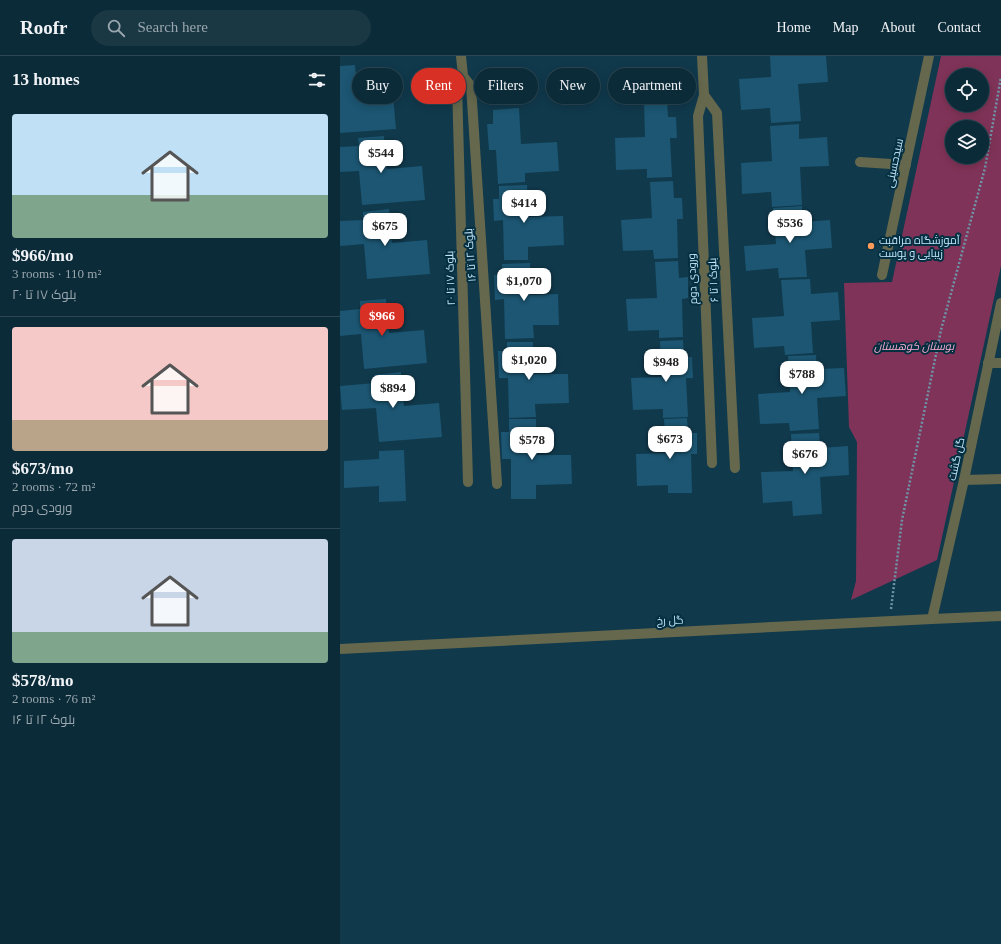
<!DOCTYPE html>
<meta charset="utf-8">
<style>
body{margin:0;font-family:"Times New Roman",Cairo,serif;background:#1a3744;color:#f1f3f6;height:100vh;display:flex;flex-direction:column;font-size:15px;white-space:nowrap}
*{box-sizing:border-box;margin:0}
p{font-size:13px;color:#9aa7ae}
.icon{flex:none;width:22px;height:22px;fill:none;stroke:currentColor;stroke-width:2;stroke-linecap:round;stroke-linejoin:round}
.map{position:relative;flex:1;overflow:hidden}
.details{display:flex;flex-direction:column;background:#0c2b39;width:340px}
.details>*{flex:none}
.guide{position:absolute;left:12px;top:12px;width:380px;height:36px;display:flex;gap:8px}
.controls{position:absolute;left:605px;top:12px;display:grid;gap:8px}
.controls a{display:grid;place-items:center;width:44px;height:44px;border-radius:50%;background:#0c2b39;box-shadow:0 2px 10px #0003,0 0 0 1px #2c4753;font-size:20px}
.price{position:absolute;translate:-50% -34px;padding:0 9px;border-radius:8px;background:#fff;color:#222;font-size:13px;line-height:26px;filter:drop-shadow(0 1px 2px #0008)}
.price::after{content:'';position:absolute;left:50%;top:24px;width:12px;height:9px;margin-left:-6px;background:inherit;clip-path:polygon(0 0,100% 0,50% 100%)}
.price.current{background:#d93025;color:#fff}
ul{padding:0;list-style:none}
li{display:grid;align-content:center;gap:8px;height:212px;padding:0 12px}
li+li{border-top:1px solid #2c4753}
li span{display:grid;place-items:center;height:124px;border-radius:4px;color:#555}
li>.icon{margin-inline-start:auto}
span .icon{width:72px;height:72px;fill:#fffc;stroke-width:1}
li b{font-size:17px}
h2{display:flex;justify-content:space-between;align-items:center;height:48px;padding:0 12px;font-size:17px}
.pill{padding:0 14px;border-radius:18px;background:#0c2b39;box-shadow:0 2px 10px #0003,0 0 0 1px #2c4753;font-size:14px;line-height:36px}
.pill.current{background:#d93025;color:#fff}
header{display:flex;align-items:center;gap:24px;box-sizing:border-box;height:56px;padding:0 20px;background:#0c2b39;border-bottom:1px solid #2c4753}
header strong{font-size:19px}
nav{display:flex;gap:22px;margin-inline-start:auto;font-size:14px}
.search{width:280px;height:36px;background:#1a3744;display:flex;align-items:center;gap:10px;box-sizing:border-box;padding:0 14px;border-radius:22px;color:#9aa7ae;font-size:15px}
main{display:flex;flex:1;min-height:0}
.map>svg:first-child{display:block}
.green{fill:#803358;fill-rule:evenodd}
.building{fill:#1c5672}
.lines{fill:none;stroke-linecap:round;stroke-linejoin:round}
.path{stroke:#6e94a8;stroke-width:2.5;stroke-dasharray:2 2;stroke-linecap:butt}
.minor{stroke:#65684c;stroke-width:10}
.tertiary{stroke:#65684c;stroke-width:10}
.poi-dot{fill:#fe9b59;stroke:#042f41;stroke-width:1.5}
.labels{text-anchor:middle;stroke-width:4;stroke-linejoin:round;paint-order:stroke}
.street-label{font-size:11px;fill:#c2e5fa;stroke:#042f41}
.poi-label{font-size:11px;fill:#c2e5fa;stroke:#042f41;text-anchor:start}
.park-label{font-size:11px;font-style:italic;fill:#faaccd;stroke:#042f41}
</style>
<header>
<strong>Roofr</strong>
<div class="search"><svg class="icon" aria-label="search" viewBox="0 0 24 24"><circle cx="10" cy="10" r="6"/><path d="M15 15l6 6"/></svg>Search here</div>
<nav><a>Home</a><a>Map</a><a>About</a><a>Contact</a></nav>
</header>
<main>
<section class="details">
<h2>13 homes<svg class="icon" aria-label="filters" viewBox="0 0 24 24"><path d="M4 7h16M4 17h16"/><circle cx="9" cy="7" r="2"/><circle cx="15" cy="17" r="2"/></svg></h2>
<ul>
<li><span style="background:linear-gradient(#bfe0f5 65%,#7fa58c 0)"><svg class="icon" aria-label="home" viewBox="0 0 24 24"><path d="M3 11l9-7 9 7M6 9v11h12V9"/></svg></span><div><b>$966/mo</b><p>3 rooms · 110 m²</p><p>بلوک ۱۷ تا ۲۰</p></div></li>
<li><span style="background:linear-gradient(#f6c9c9 75%,#b9a48a 0)"><svg class="icon" aria-label="home" viewBox="0 0 24 24"><path d="M3 11l9-7 9 7M6 9v11h12V9"/></svg></span><div><b>$673/mo</b><p>2 rooms · 72 m²</p><p>ورودی دوم</p></div></li>
<li><span style="background:linear-gradient(#c9d6e8 75%,#7fa58c 0)"><svg class="icon" aria-label="home" viewBox="0 0 24 24"><path d="M3 11l9-7 9 7M6 9v11h12V9"/></svg></span><div><b>$578/mo</b><p>2 rooms · 76 m²</p><p>بلوک ۱۲ تا ۱۶</p></div></li>
</ul>
</section>
<div class="map">
<svg width="661" height="888" viewBox="0 0 661 888">
<rect width="100%" height="100%" fill="#10394c"/>
<path class="green" d="M601,0H661V210L597,504L511,544L516,525L517,386L509,371L504,227L552,226ZM612,19H642V49H612ZM612,71H642V101H612Z"/>
<path class="building" d="M430,0H486L488,26L458,28L461,65L431,67L430,52L401,54L399,23L431,21Z
M15,9L18,42L53,39L56,73L0,77V10Z
M327,44L328,61H336L337,82H330L332,121L307,122V113L276,114L275,82L305,81L304,45Z
M179,52L181,88L217,86L219,115L185,117V126L158,128L156,94H149L147,68H153V54Z
M459,68V83L487,81L489,110L460,111L462,149L432,151L431,136L402,138L401,107L432,105L430,70Z
M44,80L47,113L82,110L85,144L22,149L19,115L0,116V91L19,90L18,82Z
M333,125L334,142H342L343,163H337L338,202L314,203L313,194L283,195L281,164L312,162L310,126Z
M187,129L188,161L223,160L224,189L188,191V204H164L163,164L154,165L153,143H159V130Z
M462,150V166L490,164L492,192L465,194L467,221L439,222L438,212L406,215L404,190L436,188L433,152Z
M49,153L52,187L87,184L90,218L27,223L24,188L0,190V165L23,164V156Z
M338,205L339,222L348,221V242L342,243L343,281L319,282V274L288,275L286,243L317,242L315,206Z
M190,207L191,239L218,238L219,269H193L194,282L165,283L164,243L155,244L154,219H163L162,208Z
M470,223L471,238L498,236L500,264L471,266L473,297L445,299L444,290L414,292L412,262L444,260L441,224Z
M46,243L49,277L84,274L87,307L24,313L21,278L0,280V255L20,253V245Z
M343,284L344,301H352L353,322H346L348,361L323,362V353L293,354L291,322L321,321L320,285Z
M167,286H193L194,318H228L229,347L195,348L196,361L169,362L168,322H159L158,295H167Z
M476,299L477,313L504,312L506,340L477,342L479,373L450,375L449,367L420,368L418,338L450,336L448,300Z
M61,316L64,350L99,347L102,381L39,386L36,352L2,354L0,330L35,327L34,319Z
M347,362L348,377H357V398H351L352,437H328V429L297,430L296,398L326,397L324,363Z
M169,363H196L197,399H231L232,428L196,429V443H171V403H162L161,376H169Z
M479,377L480,392L508,390L509,419L480,421L482,458L453,460L452,445L423,447L421,416L453,415L451,378Z
M64,394L66,445L39,446V430L4,432V405L39,403V395Z"/>
<g class="lines">
<path class="path" d="M551,553L562,464L601,274L645,112L661,21"/>
<path class="minor" d="M121,0L123,20L131,30L157,428
M362,0L364,39L358,60L372,407
M123,20L117,29L128,426
M364,39L377,57L395,412
M520,106L566,109
M542,219L589,0
M648,307H661
M624,424L661,423"/>
<path class="tertiary" d="M592,563L624,424L661,247
M0,593L592,563L661,560"/>
</g>
<circle class="poi-dot" cx="531" cy="190" r="4"/>
<g class="labels">
<g class="street-label">
<text transform="translate(554 107) rotate(-78)" y="4">سیدحسینی</text>
<text transform="translate(130 199) rotate(-94)" y="4">بلوک ۱۲ تا ۱۶</text>
<text transform="translate(110 222) rotate(-92)" y="4">بلوک ۱۷ تا ۲۰</text>
<text transform="translate(352 223) rotate(-92)" y="4">ورودی دوم</text>
<text transform="translate(373 224) rotate(-93)" y="4">بلوک ۱ تا ۶</text>
<text transform="translate(616 403) rotate(-78)" y="4">گل گشت</text>
<text transform="translate(330 564) rotate(-3)" y="4">گل رخ</text>
</g>
<g class="poi-label">
<text x="539" y="188">آموزشگاه مراقبت<tspan x="539" dy="13">زیبایی و پوست</tspan></text>
</g>
<g class="park-label">
<text x="574" y="294">بوستان کوهستان</text>
</g>
</g>
</svg>
<div class="controls">
<a><svg class="icon" aria-label="locate" viewBox="0 0 24 24"><circle cx="12" cy="12" r="6"/><path d="M12 2v4M12 18v4M2 12h4M18 12h4"/></svg></a>
<a><svg class="icon" aria-label="layers" viewBox="0 0 24 24"><path d="M12 4l9 5-9 5-9-5zM3 14l9 5 9-5"/></svg></a>
</div>
<b class="price" style="left:41px;top:118px">$544</b>
<b class="price" style="left:184px;top:168px">$414</b>
<b class="price" style="left:450px;top:188px">$536</b>
<b class="price" style="left:45px;top:191px">$675</b>
<b class="price" style="left:184px;top:246px">$1,070</b>
<b class="price current" style="left:42px;top:281px">$966</b>
<b class="price" style="left:189px;top:325px">$1,020</b>
<b class="price" style="left:326px;top:327px">$948</b>
<b class="price" style="left:462px;top:339px">$788</b>
<b class="price" style="left:53px;top:353px">$894</b>
<b class="price" style="left:330px;top:404px">$673</b>
<b class="price" style="left:192px;top:405px">$578</b>
<b class="price" style="left:465px;top:419px">$676</b>
<div class="guide">
<a class="pill">Buy</a>
<a class="pill current">Rent</a>
<a class="pill">Filters</a>
<a class="pill">New</a>
<a class="pill">Apartment</a>
</div>
</div>
</main>
